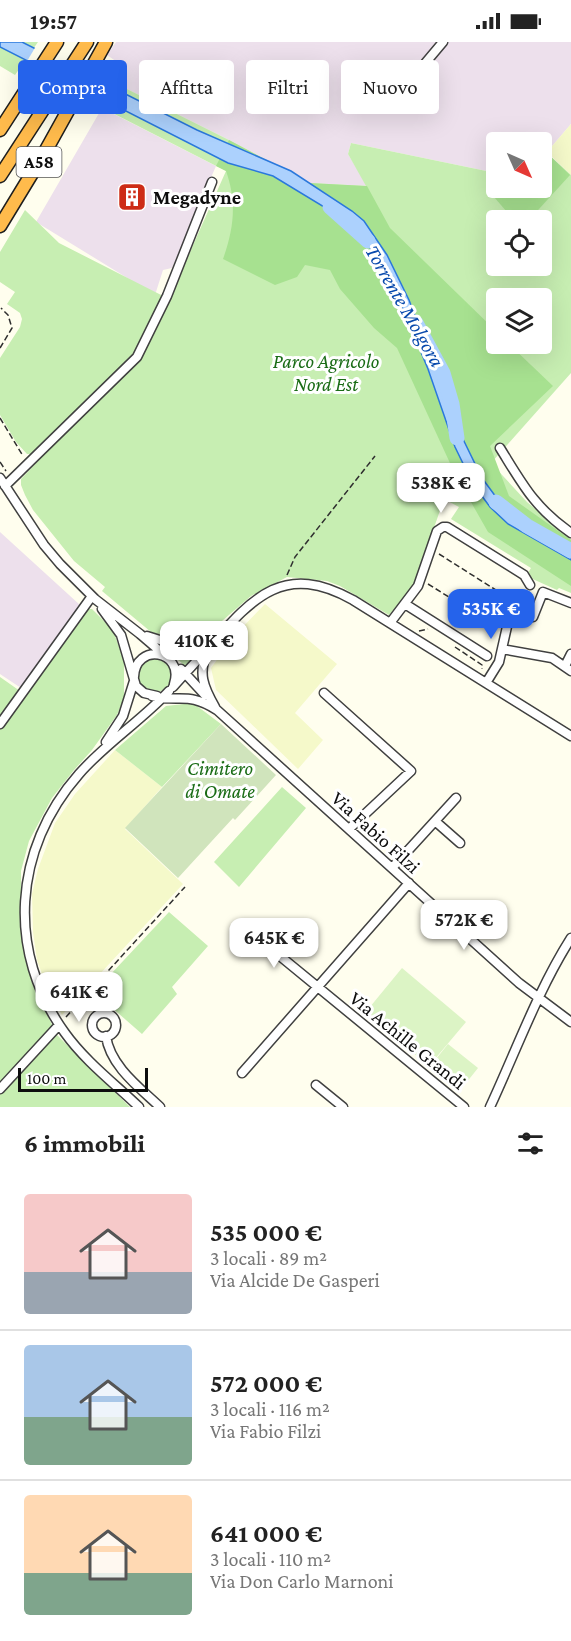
<!DOCTYPE html>
<html lang="it">
<meta charset="utf-8">
<style>
body{margin:0;font-family:"Crimson Pro",serif;background:#f6f6f6;color:#222;height:100vh;display:flex;flex-direction:column;font-size:22px;white-space:nowrap}
*{box-sizing:border-box;margin:0}
p{font-size:20px;color:#767676}
.icon{flex:none;width:33px;height:33px;fill:none;stroke:currentColor;stroke-width:2;stroke-linecap:round;stroke-linejoin:round}
.map{position:relative;height:1065px;overflow:hidden}
.sheet{display:flex;flex-direction:column;background:#fff;flex:1}
.sheet>*{flex:none}
.top-card{position:absolute;left:18px;top:18px;width:536px;height:54px;display:flex;gap:12px}
.needle{width:39px;rotate:135deg}
.tools{position:absolute;left:486px;top:90px;display:grid;gap:12px}
.tools a{display:grid;place-items:center;width:66px;height:66px;border-radius:6px;background:#fff;box-shadow:0 6px 24px #0002;font-size:30px}
.scale{position:absolute;left:18px;bottom:15px;width:130px;box-sizing:border-box;padding-left:6px;border:3px solid #0d0d0d;border-top:0;font-size:16px;line-height:21px;white-space:nowrap;color:#0d0d0d;-webkit-text-stroke:4px #fff;paint-order:stroke}
.price{position:absolute;translate:-50% -51px;padding:0 14px;border-radius:12px;background:#fff;color:#222;font-size:20px;line-height:39px;filter:drop-shadow(0 2px 3px #0008)}
.price::after{content:'';position:absolute;left:50%;top:36px;width:18px;height:14px;margin-left:-9px;background:inherit;clip-path:polygon(0 0,100% 0,50% 100%)}
.price.on{background:#2563eb;color:#fff}
ul{padding:0;list-style:none}
li{display:flex;align-items:center;gap:18px;height:150px;padding:0 24px}
li+li{border-top:2px solid #e0e0e0}
li span{display:grid;place-items:center;flex:none;width:168px;height:120px;border-radius:6px;color:#555}
li>.icon{margin-inline-start:auto}
span .icon{width:72px;height:72px;fill:#fffc;stroke-width:1}
li b{font-size:26px}
h2{display:flex;justify-content:space-between;align-items:center;height:72px;padding:0 24px;font-size:26px}
.tag{padding:0 21px;border-radius:6px;background:#fff;box-shadow:0 6px 24px #0002;font-size:21px;line-height:54px}
.tag.on{background:#2563eb;color:#fff}
.status{display:flex;justify-content:space-between;align-items:center;height:42px;padding:0 30px;background:#fff;direction:ltr}
.status svg{height:16px;fill:currentColor}
.map>svg:first-child{display:block}
.industrial{fill:#ede0ec}
.farmland{fill:#f5f9ca}
.green{fill:#c7eeb2;fill-rule:evenodd}
.forest{fill:#a7e190}
.cemetery{fill:#d0e4bc}
.pitch{fill:#dcf4c5}
.water{fill:#acd1fd;stroke:#2a78dc;stroke-width:1.5}
.pier{fill:#fffeee}
.lines{fill:none;stroke-linecap:round;stroke-linejoin:round}
.river{stroke:#acd1fd;stroke-width:15}
.minor-casing{stroke:#404040;stroke-width:11}
.highway-casing{stroke:#1e1e1e;stroke-width:15}
.path{stroke:#2f2f2f;stroke-width:1.5;stroke-dasharray:6 3;stroke-linecap:butt}
.minor{stroke:#fff;stroke-width:8}
.highway{stroke:#ffbb4c;stroke-width:12}
.labels{text-anchor:middle;stroke-width:6;stroke-linejoin:round;paint-order:stroke}
.shield{fill:#fff;stroke:#565656;stroke-width:1.5}
.shield-label{font-size:18px;font-weight:bold;fill:#0d0d0d}
.poi-label{font-size:20px;font-weight:bold;fill:#0d0d0d;stroke:#fff;text-anchor:start}
.park-label{font-size:20px;font-style:italic;fill:#1a6c16;stroke:#fff}
.street-label{font-size:20px;fill:#0d0d0d;stroke:#fff}
.water-label{font-size:21px;font-style:italic;fill:#094aad;stroke:#fff}
</style>
<div class="status"><b>19:57</b><svg viewBox="0 0 49 12"><path d="M0 12V9h3v3zM5 12V6h3v6zM10 12V3h3v9zM15 12V0h3v12zM26 1h20v11H26zM47 4h2v5h-2z"/></svg></div>
<div class="map">
<svg width="571" height="1065" viewBox="0 0 571 1065">
<rect width="100%" height="100%" fill="#fffeee"/>
<path class="industrial" d="M116,0H571V82L542,116V100H496V131L351,101L348,112L367,144L309,141L229,98L109,38L120,22L107,13Z
M102,66L216,124L172,226L163,228L155,253L36,180Z
M0,490L80,563L21,646L0,632Z"/>
<path class="farmland" d="M571,82V133L547,110Z
M265,562L337,622L295,671L323,698L298,727L216,648L211,626L235,593Z
M115,708L162,745L125,787L183,842L62,973L48,949L37,918L33,890L32,852L38,827L55,781L75,752Z"/>
<path class="green" d="M0,0H38L15,33L0,24Z
M109,38L229,98L310,141L366,144L348,112L351,101L496,131V146H542V116L547,111L571,133V331L491,421L527,460L571,497V551L559,546L557,548L526,534L531,526L451,477L459,465L444,457L413,546L389,573L340,544L327,539L287,535L251,554L215,585L195,594L169,595L151,590L102,549L105,545L74,519L33,468L25,453L21,443V437L40,417L36,412H27L16,400L0,373V316L20,285L22,277L20,271L7,262L15,250L0,240V210L25,168L59,201L169,257L226,129L91,60ZM496,178H542V224H496ZM496,256H542V302H496Z
M87,567H92L113,588L124,619V656L117,673L92,708L74,728L52,756L29,799L21,829V894L32,941L57,993L130,1065H0V635L20,649Z
M199,601L204,605L187,626L171,611V609Z
M138 633a17 17 0 1 1 34 0a17 17 0 1 1-34 0Z
M193,661L221,682L162,745L115,708L166,664Z
M282,745L306,766L239,845L214,820Z
M169,870L208,904L172,945L177,952L142,992L94,950Z"/>
<path class="forest" d="M229,98L309,141L367,144L390,186L496,289V302H509L553,344L490,404L509,454L571,498V544L488,490L455,432L397,306L374,286L340,247L330,228L305,223L297,235L275,243L223,217C234,186 237,160 226,129L216,124Z
M547,111L570,133L529,178H514L494,155L496,131V146H542V116Z"/>
<path class="cemetery" d="M221,682L276,733L235,778L233,776L178,836L125,786Z"/>
<path class="pitch" d="M402,926L466,980L429,1024L365,971Z
M448,1002L478,1026L462,1046L432,1022Z"/>
<path class="water" d="M0,0H22L197,88L291,129L352,169L364,179L387,213L409,258L461,393L482,436L496,455L512,473L571,508V518L508,482L490,465L473,442L455,405L428,327L399,257L371,207L349,180L273,134L228,121L0,5Z"/>
<path class="pier" d="M36,4L100,37L90,55L26,21Z"/>
<g class="lines">
<path class="river" d="M330,165L368,199
M416,281L443,331L452,362L457,396
M496,460L527,484L571,509"/>
<g class="minor-casing">
<path id="minor" d="M390,63L443,0
M500,406C523,443 534,465 571,491
M0,436L44,503L60,522L95,557L140,592L168,616
M5,444L137,315L167,254L212,140
M405,562L487,614
M102,567L121,593L136,644L144,651L157,654
M390,581L418,544L437,489L443,485H447L524,533L530,543
M147,594L163,599L181,600
M502,607L552,616L571,629
M208,610C197,630 204,646 215,665
M157,611L193,599L223,585
M565,624L571,612
M181,627L205,653
M134,635C135,600 185,608 174,642
M486,641L499,620L511,567L533,575L543,550L571,561
M173,645C185,631 198,618 210,604C254,554 285,520 353,558L571,694
M324,651L411,729L349,787
M152,654C181,661 187,649 217,668L519,941L571,980
M0,682L92,554
M106,700L123,674L134,639
M435,779L460,801
M392,826L456,756
M247,887L464,1065
M92 983a12 12 0 1 1 24 0a12 12 0 1 1-24 0Z
M106,994C110,1024 140,1046 160,1065
M242,1031L409,841
M316,1043L343,1065
M0,1047L59,983
M139,1065C115,1042 85,1019 65,991C6,910 13,807 79,732C106,701 141,679 169,649
M490,1065C516,1009 538,948 571,896"/>
</g>
<g class="highway-casing">
<path id="highway" d="M0,88L57,0
M0,134L87,0
M0,184L45,110L106,0"/>
</g>
<path class="path" d="M0,306L12,286L8,273L1,266
M0,376L23,414
M0,420L6,429
M439,512L510,557
M287,533L295,515L375,414
M428,542L497,585
M419,589L428,587
M455,605L482,623V627
M66,975L185,845"/>
<use href="#minor" class="minor"/>
<use href="#highway" class="highway"/>
</g>
<defs>
<g id="building-square" transform="scale(1.5)"><rect x="-9" y="-9" width="18" height="18" rx="4" fill="#cd2c16" stroke="#fff"/><path d="M-4-6H4V6H1V3H-1V6H-4ZM-2.5-4.3h1.7v1.8h-1.7ZM.8-4.3h1.7v1.8H.8ZM-2.5-1h1.7V.8h-1.7ZM.8-1h1.7V.8H.8Z" fill="#fff"/></g>
</defs>
<g fill-rule="evenodd">
<use href="#building-square" x="132" y="155"/>
</g>
<g class="labels">
<rect class="shield" x="16.5" y="105" width="45" height="30" rx="4.5"/>
<g class="shield-label">
<text x="39" y="126">A58</text>
</g>
<g class="poi-label">
<text x="153" y="162">Megadyne</text>
</g>
<g class="park-label">
<text x="326" y="326">Parco Agricolo<tspan x="326" dy="23">Nord Est</tspan></text>
<text x="220" y="733">Cimitero<tspan x="220" dy="23">di Omate</tspan></text>
</g>
<g class="street-label">
<text transform="translate(376 790) rotate(42)" y="7">Via Fabio Filzi</text>
<text transform="translate(408 998) rotate(39)" y="7">Via Achille Grandi</text>
</g>
<g class="water-label">
<text transform="translate(405 264) rotate(60)" y="7">Torrente Molgora</text>
</g>
</g>
</svg>
<div class="tools">
<a><svg class="needle" viewBox="-14 -14 28 28"><path d="M0-13l5 13h-10z" fill="#e53935"/><path d="M0 13l5-13h-10z" fill="#767676"/></svg></a>
<a><svg class="icon" aria-label="locate" viewBox="0 0 24 24"><circle cx="12" cy="12" r="6"/><path d="M12 2v4M12 18v4M2 12h4M18 12h4"/></svg></a>
<a><svg class="icon" aria-label="layers" viewBox="0 0 24 24"><path d="M12 4l9 5-9 5-9-5zM3 14l9 5 9-5"/></svg></a>
</div>
<div class="scale">100 m</div>
<b class="price" style="left:441px;top:472px">538K €</b>
<b class="price on" style="left:491px;top:598px">535K €</b>
<b class="price" style="left:204px;top:630px">410K €</b>
<b class="price" style="left:464px;top:909px">572K €</b>
<b class="price" style="left:274px;top:927px">645K €</b>
<b class="price" style="left:79px;top:981px">641K €</b>
<div class="top-card">
<a class="tag on">Compra</a>
<a class="tag">Affitta</a>
<a class="tag">Filtri</a>
<a class="tag">Nuovo</a>
</div>
</div>
<section class="sheet">
<h2>6 immobili<svg class="icon" aria-label="filters" viewBox="0 0 24 24"><path d="M4 7h16M4 17h16"/><circle cx="9" cy="7" r="2"/><circle cx="15" cy="17" r="2"/></svg></h2>
<ul>
<li><span style="background:linear-gradient(#f6c9c9 65%,#9aa5b1 0)"><svg class="icon" aria-label="home" viewBox="0 0 24 24"><path d="M3 11l9-7 9 7M6 9v11h12V9"/></svg></span><div><b>535 000 €</b><p>3 locali · 89 m²</p><p>Via Alcide De Gasperi</p></div></li>
<li><span style="background:linear-gradient(#a9c7e8 60%,#7fa58c 0)"><svg class="icon" aria-label="home" viewBox="0 0 24 24"><path d="M3 11l9-7 9 7M6 9v11h12V9"/></svg></span><div><b>572 000 €</b><p>3 locali · 116 m²</p><p>Via Fabio Filzi</p></div></li>
<li><span style="background:linear-gradient(#ffd9b3 65%,#7fa58c 0)"><svg class="icon" aria-label="home" viewBox="0 0 24 24"><path d="M3 11l9-7 9 7M6 9v11h12V9"/></svg></span><div><b>641 000 €</b><p>3 locali · 110 m²</p><p>Via Don Carlo Marnoni</p></div></li>
</ul>
</section>
